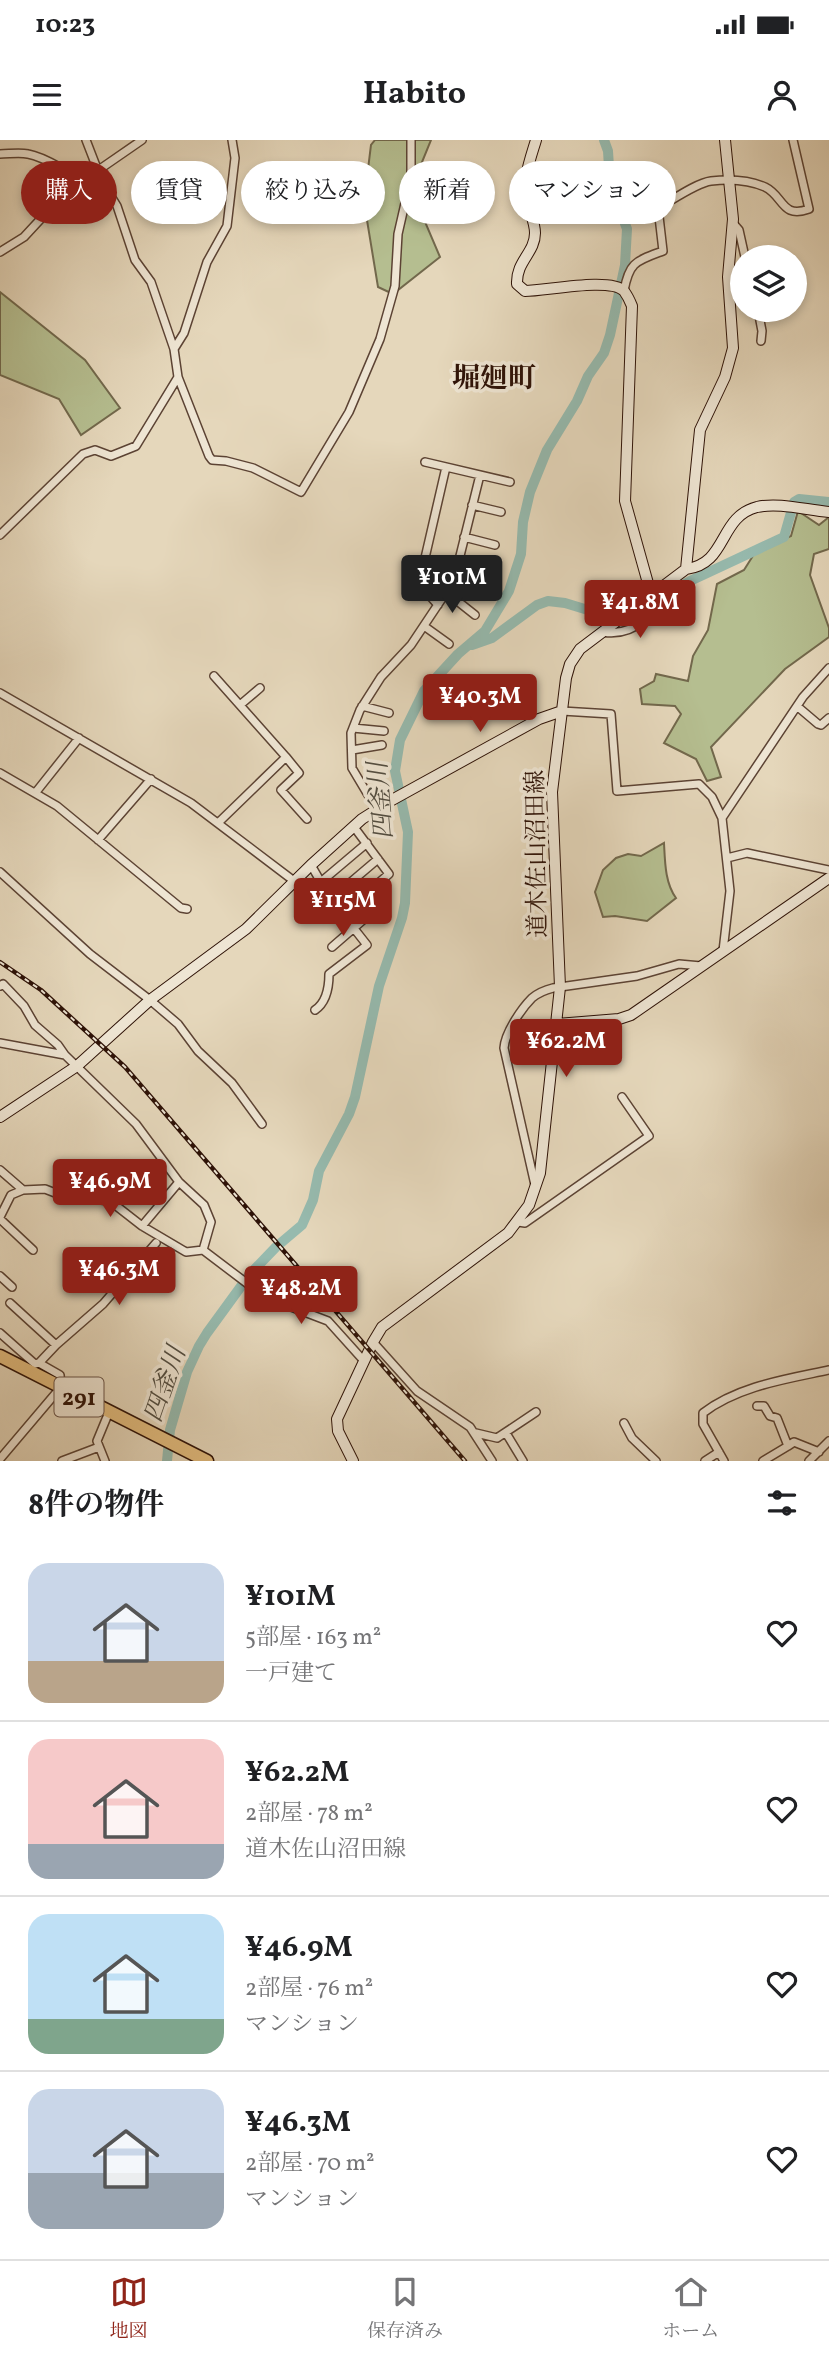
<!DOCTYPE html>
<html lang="ja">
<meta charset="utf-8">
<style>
body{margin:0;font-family:Vollkorn,"Noto Serif JP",serif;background:#f6f6f6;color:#202124;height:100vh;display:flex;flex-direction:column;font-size:26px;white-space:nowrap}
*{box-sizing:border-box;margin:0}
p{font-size:23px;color:#757577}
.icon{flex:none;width:38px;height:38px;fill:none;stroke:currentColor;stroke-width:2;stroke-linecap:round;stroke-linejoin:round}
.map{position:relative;height:1321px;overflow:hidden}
.sheet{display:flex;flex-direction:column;background:#fff;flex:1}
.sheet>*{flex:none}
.banner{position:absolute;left:21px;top:21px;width:788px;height:63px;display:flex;gap:14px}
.controls{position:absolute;left:730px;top:105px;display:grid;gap:14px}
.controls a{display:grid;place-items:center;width:77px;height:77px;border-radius:50%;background:#fff;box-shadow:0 4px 10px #0003;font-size:35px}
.price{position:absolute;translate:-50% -60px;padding:0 16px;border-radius:7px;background:#8f2418;color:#fff;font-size:23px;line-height:46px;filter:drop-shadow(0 2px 4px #0008)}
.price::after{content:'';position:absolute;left:50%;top:42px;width:21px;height:16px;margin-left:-10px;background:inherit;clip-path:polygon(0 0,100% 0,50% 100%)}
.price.on{background:#222;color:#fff}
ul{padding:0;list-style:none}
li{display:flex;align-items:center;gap:21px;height:175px;padding:0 28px}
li+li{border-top:2px solid #e0e0e0}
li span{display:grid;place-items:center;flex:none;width:196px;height:140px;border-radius:21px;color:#555}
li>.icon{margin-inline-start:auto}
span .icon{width:84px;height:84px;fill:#fffc;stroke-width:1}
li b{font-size:30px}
h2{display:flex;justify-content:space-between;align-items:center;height:84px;padding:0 28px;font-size:30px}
.chip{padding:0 24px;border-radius:32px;background:#fff;box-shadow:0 4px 10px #0003;font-size:24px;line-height:63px}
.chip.on{background:#8f2418;color:#fff}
.status{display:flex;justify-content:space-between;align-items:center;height:49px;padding:0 35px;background:#fff;direction:ltr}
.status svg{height:19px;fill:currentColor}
header{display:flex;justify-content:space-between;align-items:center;height:91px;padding:0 28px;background:#fff;font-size:32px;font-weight:700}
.tabs{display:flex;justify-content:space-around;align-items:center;height:98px;border-top:2px solid #e0e0e0;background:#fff;font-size:19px;color:#757577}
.tabs a{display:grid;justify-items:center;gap:4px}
.tabs .on{color:#8f2418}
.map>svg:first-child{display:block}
.green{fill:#b5be90;stroke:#72684c;stroke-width:2}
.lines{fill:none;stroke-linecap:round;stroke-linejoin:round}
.river{stroke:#96baae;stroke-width:10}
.street-casing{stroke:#5c4334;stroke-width:10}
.secondary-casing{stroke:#2e1207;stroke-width:12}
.highway-casing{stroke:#2e1207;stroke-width:15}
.street{stroke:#eee5d3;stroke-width:7}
.secondary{stroke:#eee5d3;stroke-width:10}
.highway{stroke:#e2bc7e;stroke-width:12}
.rail-casing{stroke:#2e1207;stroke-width:4.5}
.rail{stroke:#eee5d3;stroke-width:2;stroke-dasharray:5;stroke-linecap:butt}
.labels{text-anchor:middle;stroke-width:7;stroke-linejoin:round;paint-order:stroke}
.shield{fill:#eee5d3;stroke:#685144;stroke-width:2}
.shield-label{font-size:23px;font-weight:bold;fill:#2e1207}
.street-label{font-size:24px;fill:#2e1207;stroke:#eee5d3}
.water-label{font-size:26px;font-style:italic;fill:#524d41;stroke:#eee5d3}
.quarter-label{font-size:28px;font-weight:bold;fill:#2e1207;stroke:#eee5d3}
</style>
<div class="status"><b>10:23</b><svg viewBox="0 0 49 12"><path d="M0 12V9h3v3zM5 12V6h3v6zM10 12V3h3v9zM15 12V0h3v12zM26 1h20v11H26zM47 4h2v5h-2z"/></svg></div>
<header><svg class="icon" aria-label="menu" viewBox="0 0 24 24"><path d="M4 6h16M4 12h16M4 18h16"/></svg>Habito<svg class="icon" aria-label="person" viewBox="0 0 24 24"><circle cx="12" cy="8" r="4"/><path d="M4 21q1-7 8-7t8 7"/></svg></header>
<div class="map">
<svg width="829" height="1321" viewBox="0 0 829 1321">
<rect width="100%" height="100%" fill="#e5d7bb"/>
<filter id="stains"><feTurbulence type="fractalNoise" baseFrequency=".00286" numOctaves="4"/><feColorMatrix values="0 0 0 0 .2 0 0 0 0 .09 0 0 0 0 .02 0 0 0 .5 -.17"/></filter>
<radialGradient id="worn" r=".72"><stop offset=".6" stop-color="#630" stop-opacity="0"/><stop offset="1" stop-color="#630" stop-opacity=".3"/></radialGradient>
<path class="green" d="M375,0H431L411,49L440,117L393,154L378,147L364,62L371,5Z
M0,152L85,220L120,268L81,295L59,259L0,235Z
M798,371L819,385L829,377V409L814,414L810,435L829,488V497L785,529L711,607L721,637L707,641L696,619L664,603L681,574L675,566L642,564L640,549L654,541L656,534L688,541L693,516L708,490L717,444L744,430L756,411L791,396Z
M664,703C665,722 665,743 676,758L647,781L615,776L603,777L595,752L603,730L616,718L628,714L641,716Z"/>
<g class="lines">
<path class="river" d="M472,505L492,498L537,465L548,461L565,463L624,481L690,441L784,397L794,362L799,359L829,362
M167,1321L170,1290L187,1232L199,1206L207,1193L250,1134L276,1107L302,1085L313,1060L319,1031L349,974L355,957L379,846L402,778L405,763L408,692L395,631L400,600L424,551L458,514L485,491L509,451L521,414L523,382L530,352L547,310L577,261L588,236L604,213L610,195L625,125L627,89L610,43L608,11L604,0"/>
<g class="street-casing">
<path id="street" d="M86,0L98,31
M0,14C9,14 19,12 28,14C50,18 67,35 89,40
M98,35L117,66L135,120L151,142L174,209L178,237L209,316L212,320L226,321L253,328L301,352L349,272L380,199L395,146L398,94L411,37V0
M733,83L739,90L745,117
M0,112L24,97L49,70L98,35L100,29L142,0
M624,151C629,122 636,121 663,111L658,68C671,61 696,43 711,41C728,39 749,40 765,47C784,56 781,79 809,69L793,0
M758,170L762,191L761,201
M174,209L184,193L207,122L227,86L235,18L232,0
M425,322L510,342
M472,365L501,372
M0,395L83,314L95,310L111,316L136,306L178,237
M464,397L495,405
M456,428L489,435
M446,452L475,475
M438,465L419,444L446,327
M424,486L449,504
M603,492C619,495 634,489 647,479L650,454
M214,536L286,617L218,683
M0,553L191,663L294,741
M240,565L260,548
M362,566L389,573
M798,567L818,584L821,585L829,578
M562,571L611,574L617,651L699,644L712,657L722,678
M353,588L384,591
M352,610L382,605
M286,617L299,633L281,650L307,679
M0,633L57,666L181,768L187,769
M36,652L79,598
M377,670L352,628L351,593L360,570L381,537L411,505L445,454L456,432L480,335
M98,700L151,639
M727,718L747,713L829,730
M311,725L330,758L367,805L329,834C329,847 327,862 315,870
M0,732L90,814L150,860L178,884L198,911L232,943L262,984
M322,741L367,703
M331,759L378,719
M342,774L389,734L354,687
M332,807L378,767
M723,811L730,751L722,678L803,557L829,528
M0,846L3,844L24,866L35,885L58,905L65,915
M0,903L65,915L136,984L179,1042L204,1065L211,1082L203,1110
M0,1030L23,1050L45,1049L63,1056L110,1061L142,1086L186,1112L203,1110L265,1157L328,1181L364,1221
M535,1045L504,908C505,893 521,869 532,858C538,853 545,850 553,848L637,836L679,824L701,826
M0,1077L11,1055L23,1050
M0,1079L33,1110
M518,1082L525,1083L649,996L622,957
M142,1086L179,1042
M0,1136L12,1147
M0,1193L35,1224L39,1223
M373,1202L417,1251L470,1287L492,1321
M56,1205L103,1164L156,1103
M757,1266H764L770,1276L777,1278L788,1306L794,1302L819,1312
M624,1283L632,1298L656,1321
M476,1293L497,1298L536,1272
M506,1293L523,1321
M0,1319L61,1247L60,1235L39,1223L56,1205L10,1163
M62,1321L99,1307
M105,1321L97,1301L109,1272
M705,1321L719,1312
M724,1321L703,1284V1273C738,1246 787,1239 829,1230
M763,1321L788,1306
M809,1321L829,1301"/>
</g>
<g class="secondary-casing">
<path id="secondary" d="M536,0C530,20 522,40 527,60C529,71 535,82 535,93C535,113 516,121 517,144L525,151C546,151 610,137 624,151C627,155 630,161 632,166L625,361L651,454
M686,429C728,424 718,377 757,367C779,362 806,370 829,372
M557,884L619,879L631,875L829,738
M0,977L77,926L150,860L246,789L311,725L362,679L392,660L539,579L562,571
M353,1321L338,1291L337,1279L373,1202L382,1187L508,1093L529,1065L540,1033L560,847L552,652L566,538L570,524L580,509L686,429L700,290L725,237L733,208L728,137L733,79L725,0"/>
</g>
<g class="highway-casing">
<path id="highway" d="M0,1216L207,1321"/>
</g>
<use href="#street" class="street"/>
<use href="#secondary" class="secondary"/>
<use href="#highway" class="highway"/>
<g class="rail-casing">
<path id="rail" d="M0,822L41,850L125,927L465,1321"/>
</g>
<use href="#rail" class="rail"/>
</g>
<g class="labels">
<rect class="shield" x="54.5" y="1237.5" width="49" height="39" rx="5"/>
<g class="shield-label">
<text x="79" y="1265">291</text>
</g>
<g class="street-label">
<text transform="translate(536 714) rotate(-91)" y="8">道木佐山沼田線</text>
</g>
<g class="water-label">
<text transform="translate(380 661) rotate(-95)" y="9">四釜川</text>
<text transform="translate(164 1244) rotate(-71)" y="9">四釜川</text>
</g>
<g class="quarter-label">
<text x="494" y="247">堀廻町</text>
</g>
</g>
<rect width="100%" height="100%" filter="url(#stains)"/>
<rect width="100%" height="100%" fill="url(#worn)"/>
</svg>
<div class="controls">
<a><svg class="icon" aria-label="layers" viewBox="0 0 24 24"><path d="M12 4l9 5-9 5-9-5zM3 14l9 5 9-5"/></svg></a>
</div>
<b class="price on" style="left:452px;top:475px">¥101M</b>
<b class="price" style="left:640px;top:500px">¥41.8M</b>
<b class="price" style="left:480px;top:594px">¥40.3M</b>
<b class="price" style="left:343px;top:798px">¥115M</b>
<b class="price" style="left:566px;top:939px">¥62.2M</b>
<b class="price" style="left:110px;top:1079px">¥46.9M</b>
<b class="price" style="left:119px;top:1167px">¥46.3M</b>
<b class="price" style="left:301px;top:1186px">¥48.2M</b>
<div class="banner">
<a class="chip on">購入</a>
<a class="chip">賃貸</a>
<a class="chip">絞り込み</a>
<a class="chip">新着</a>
<a class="chip">マンション</a>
</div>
</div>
<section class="sheet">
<h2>8件の物件<svg class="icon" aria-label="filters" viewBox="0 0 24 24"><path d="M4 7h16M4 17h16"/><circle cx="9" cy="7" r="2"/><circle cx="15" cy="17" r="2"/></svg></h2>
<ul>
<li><span style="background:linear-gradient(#c9d6e8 70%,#b9a48a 0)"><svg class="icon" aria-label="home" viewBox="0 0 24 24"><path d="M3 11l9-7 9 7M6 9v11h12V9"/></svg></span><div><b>¥101M</b><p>5部屋 · 163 m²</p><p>一戸建て</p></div><svg class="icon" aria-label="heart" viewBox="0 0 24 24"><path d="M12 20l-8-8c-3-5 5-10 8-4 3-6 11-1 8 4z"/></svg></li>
<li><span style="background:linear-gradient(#f6c9c9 75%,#9aa5b1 0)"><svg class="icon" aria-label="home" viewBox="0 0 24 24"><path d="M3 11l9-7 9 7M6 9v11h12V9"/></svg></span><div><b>¥62.2M</b><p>2部屋 · 78 m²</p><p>道木佐山沼田線</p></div><svg class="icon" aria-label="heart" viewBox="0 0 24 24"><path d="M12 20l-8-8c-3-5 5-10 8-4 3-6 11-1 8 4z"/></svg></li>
<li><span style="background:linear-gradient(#bfe0f5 75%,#7fa58c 0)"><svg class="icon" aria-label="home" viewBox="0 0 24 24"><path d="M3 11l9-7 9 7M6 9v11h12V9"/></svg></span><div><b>¥46.9M</b><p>2部屋 · 76 m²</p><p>マンション</p></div><svg class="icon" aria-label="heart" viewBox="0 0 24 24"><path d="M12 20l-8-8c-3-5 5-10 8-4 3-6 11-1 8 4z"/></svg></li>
<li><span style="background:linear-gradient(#c9d6e8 60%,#9aa5b1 0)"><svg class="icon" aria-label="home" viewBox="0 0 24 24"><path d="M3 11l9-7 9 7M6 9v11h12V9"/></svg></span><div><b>¥46.3M</b><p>2部屋 · 70 m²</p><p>マンション</p></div><svg class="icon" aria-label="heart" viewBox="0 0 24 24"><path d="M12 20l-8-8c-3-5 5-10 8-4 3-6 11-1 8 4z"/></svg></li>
</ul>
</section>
<nav class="tabs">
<a class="on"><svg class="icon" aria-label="map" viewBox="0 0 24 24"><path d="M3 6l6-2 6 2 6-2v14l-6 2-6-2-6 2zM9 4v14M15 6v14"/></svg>地図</a>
<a><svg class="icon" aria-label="saved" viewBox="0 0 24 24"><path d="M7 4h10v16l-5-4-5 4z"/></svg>保存済み</a>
<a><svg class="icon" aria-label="home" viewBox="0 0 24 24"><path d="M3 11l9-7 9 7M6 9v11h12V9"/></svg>ホーム</a>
</nav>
